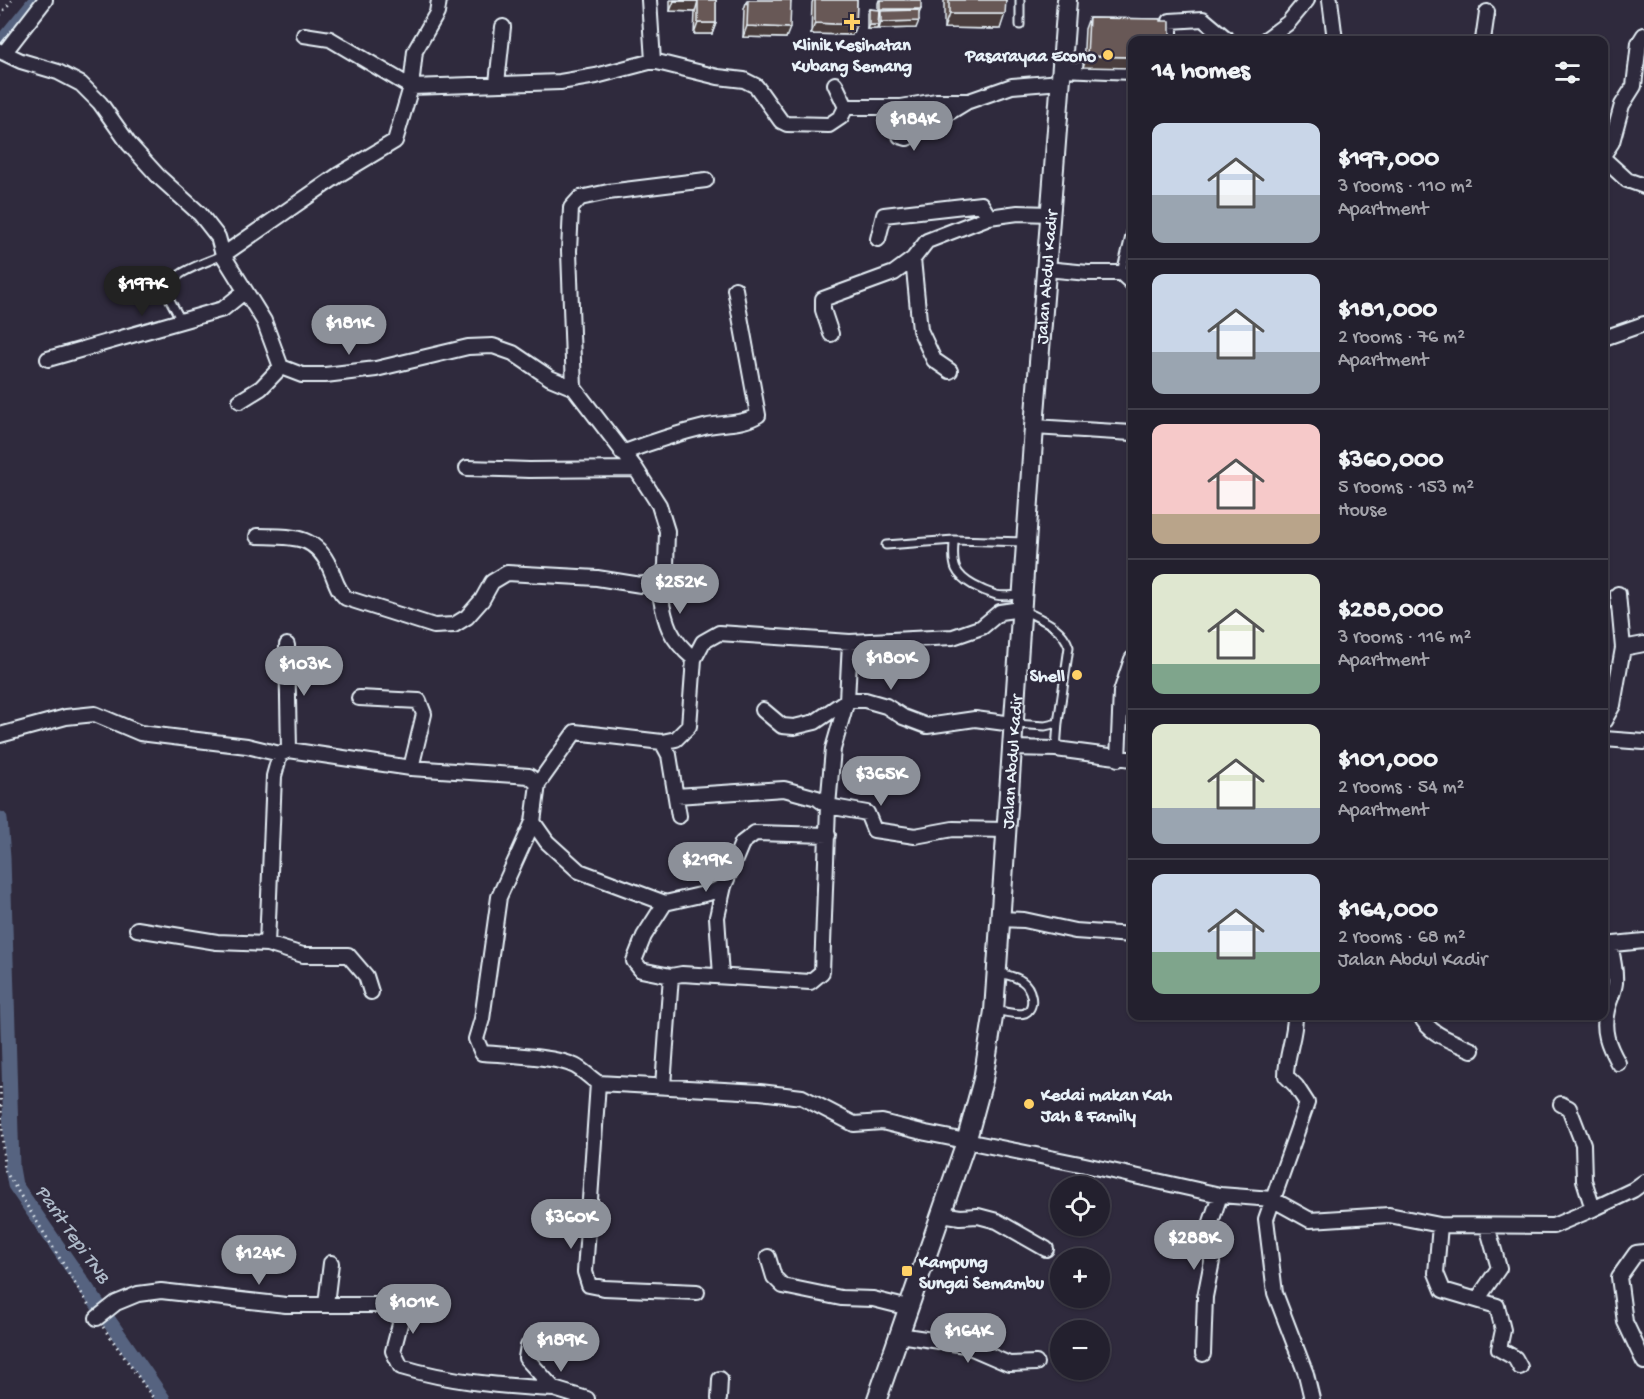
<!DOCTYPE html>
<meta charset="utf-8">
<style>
body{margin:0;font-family:"Gochi Hand",sans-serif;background:#2f2d3a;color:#f1f3f6;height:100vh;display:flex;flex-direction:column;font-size:22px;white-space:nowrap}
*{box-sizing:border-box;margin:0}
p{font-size:20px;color:#a3a3aa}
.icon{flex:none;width:33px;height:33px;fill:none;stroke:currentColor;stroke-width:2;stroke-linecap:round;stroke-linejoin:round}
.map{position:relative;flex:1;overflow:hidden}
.panel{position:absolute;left:1128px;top:36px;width:480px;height:984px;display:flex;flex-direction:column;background:#23202e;border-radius:12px;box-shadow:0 2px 4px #0004,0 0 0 2px #403e4a}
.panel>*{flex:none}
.tools{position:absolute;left:1050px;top:1176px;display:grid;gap:12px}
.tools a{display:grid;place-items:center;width:60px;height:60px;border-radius:50%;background:#23202e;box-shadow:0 2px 4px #0004,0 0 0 2px #403e4a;font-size:30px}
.price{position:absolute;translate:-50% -51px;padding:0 14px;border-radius:21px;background:#8c9099;color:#fff;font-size:20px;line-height:39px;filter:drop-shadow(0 2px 3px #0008)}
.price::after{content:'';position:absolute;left:50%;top:36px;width:18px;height:14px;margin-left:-9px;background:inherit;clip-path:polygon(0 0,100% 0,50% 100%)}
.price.active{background:#222;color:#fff}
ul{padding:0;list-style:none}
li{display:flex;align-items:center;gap:18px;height:150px;padding:0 24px}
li+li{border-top:2px solid #403e4a}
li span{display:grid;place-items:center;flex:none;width:168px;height:120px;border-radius:12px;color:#555}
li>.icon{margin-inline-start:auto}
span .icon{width:72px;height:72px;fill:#fffc;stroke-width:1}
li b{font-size:26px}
h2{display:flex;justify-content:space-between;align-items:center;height:72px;padding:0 24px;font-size:26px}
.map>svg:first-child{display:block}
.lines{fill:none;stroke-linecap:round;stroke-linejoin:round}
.canal{stroke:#576480;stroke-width:15}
.service-casing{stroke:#e8f1f8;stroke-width:11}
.minor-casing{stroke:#e8f1f8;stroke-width:18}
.secondary-casing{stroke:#e8f1f8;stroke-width:22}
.path{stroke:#e8f1f8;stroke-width:3;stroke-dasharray:1.5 4.5;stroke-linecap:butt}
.service{stroke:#2f2a3d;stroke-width:7}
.minor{stroke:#2f2a3d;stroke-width:14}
.secondary{stroke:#2f2a3d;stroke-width:18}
.wall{fill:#594c4a;stroke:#e8f1f8;stroke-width:1.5}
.shaded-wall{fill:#493e3c;stroke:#e8f1f8;stroke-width:1.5}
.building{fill:#685856;stroke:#e8f1f8;stroke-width:1.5}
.poi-dot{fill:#ffd166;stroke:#2f2a3d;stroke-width:2}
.labels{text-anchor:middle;stroke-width:5;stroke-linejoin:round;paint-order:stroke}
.poi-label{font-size:18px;font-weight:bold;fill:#e8f1f8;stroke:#2f2a3d;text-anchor:end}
.street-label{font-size:18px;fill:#e8f1f8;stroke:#2f2a3d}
.water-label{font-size:20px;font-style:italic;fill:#aeb9c8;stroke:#2f2a3d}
</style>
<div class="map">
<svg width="1644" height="1399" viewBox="0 0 1644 1399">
<rect width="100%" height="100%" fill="#2f2a3d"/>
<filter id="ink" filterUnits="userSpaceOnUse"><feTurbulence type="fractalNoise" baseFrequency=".0167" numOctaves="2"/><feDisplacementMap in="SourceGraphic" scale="12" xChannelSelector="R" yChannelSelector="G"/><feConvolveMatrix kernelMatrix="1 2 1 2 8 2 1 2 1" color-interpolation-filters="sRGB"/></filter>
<g filter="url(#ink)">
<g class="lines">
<path class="canal" d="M0,44L36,0
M0,819L3,858L12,1168L15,1185L163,1399"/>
<g class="service-casing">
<path id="service" d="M1020,0V25
M1121,273L1132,228
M182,322L165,291C172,272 205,263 223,255
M954,540C954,550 952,560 956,569C962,582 983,591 996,595C1004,597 1013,595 1021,595
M886,545L954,540L1026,542
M1015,724L1045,726L1058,723L1069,647C1062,626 1042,620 1023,610
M1056,749L1058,723
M996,1011C1005,1011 1017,1016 1025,1013C1037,1007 1031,987 1022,981C1015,976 1007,975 999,973"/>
</g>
<g class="minor-casing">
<path id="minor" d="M649,0L653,61
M1330,0L1335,40
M304,35L330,39L411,87L560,82L596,76L653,61L718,77L744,80L756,86L781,121L787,124L829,125L841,117L846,107L835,84
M1170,40V21L1203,19L1228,40
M1265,40L1288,23L1307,0
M1483,40L1487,12
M0,51L21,61L58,72L81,84L100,103L129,144L159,177L200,214L218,237L223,255L264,321L281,367L302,375H325L376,369L468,347L493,346L513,353L550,378L574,388L636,469L659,505L667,531L666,566L663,574L648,583L641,585L597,578L507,573L492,582L482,600L467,617L454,625L434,626L346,598C337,590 335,579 330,568C315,533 290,537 257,536
M4,53L45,0
M1062,69L1132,72
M497,83L503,27
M846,107H901L936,101H969L1012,86L1061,82
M901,107L896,124L900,136L907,138L968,101
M1604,154L1612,142L1622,105L1634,86L1639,43L1644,35
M1604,159L1627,180L1644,186
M878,239L884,215L981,204L989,217
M223,255L340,174L395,141L411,87L415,51L437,13L439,0
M1046,269L1088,273H1121L1132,283
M831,334L823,310V299L894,273L913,259
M1604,338L1644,324
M48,359L223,309L244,292
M950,371L934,360L920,330L913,259L927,241L989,217L1018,213L1050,214
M574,388L569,251L571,208L580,198L608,192L706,180
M240,401L261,388L281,367
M1034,427L1132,433
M622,453C651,442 679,433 708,426C725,423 744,424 758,415L735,289
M467,468L529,470L636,469
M657,579C665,616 663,633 694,659
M1021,609L1000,612L982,627L953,637L850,642L719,633L703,642L694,659L689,726L676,739L662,742L575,732L538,784L533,822L499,897L482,1019L476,1039L482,1053C506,1055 555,1056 575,1066C583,1070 590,1078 598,1083L760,1092L802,1097L854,1124L882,1122L926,1133L1085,1165L1220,1195L1272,1199L1310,1220L1389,1215L1440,1225L1553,1226L1593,1209L1633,1190L1644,1182
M850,642L847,700L833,749L828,806L867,813L874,830L915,836L953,829L1006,830
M287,645L289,750
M1623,648L1644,644
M359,698L419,701L424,714L411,768
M763,710L782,726L794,727L815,722L847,700H865L886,706L903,717L927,726L975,719L1013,724
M1604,721L1613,705L1623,648L1618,594
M0,735L66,717L95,714L140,733L247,746L280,754L289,750L411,768L529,776L538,784
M1604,739L1644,742
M662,742L669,755L679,816
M1012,748L1056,749L1132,759
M1118,759L1121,692L1132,659
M676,796L784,789L817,798L828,806L822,972L810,982L682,974L671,976L641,970L634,961L644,936L665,903L709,893L724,886
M533,822L547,842L579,871L665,903
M1000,919L1024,920L1075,931L1132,935
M137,929L217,942L267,944L303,955H348L366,976L371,992
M267,944L274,776L280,754
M1604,945L1644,941
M1610,945C1613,958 1616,970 1615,983C1614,992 1609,1001 1607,1010C1602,1031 1608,1045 1618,1063
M721,976L717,917L724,886L742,843L755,833L828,835
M1295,1016C1295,1037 1286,1055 1286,1076L1296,1086L1307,1103L1266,1219L1275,1293L1306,1374L1312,1399
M1421,1016C1428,1034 1454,1042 1472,1050
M598,1083L585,1272L589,1285L604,1288L697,1292
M663,1086L671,976
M1561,1104L1569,1108L1583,1144L1584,1180L1593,1209
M942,1214L960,1217L978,1216L997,1221L1046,1249
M1440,1225L1436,1273L1443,1290L1497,1306L1503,1330L1499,1349L1515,1358L1520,1367
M1644,1252L1636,1253L1619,1277L1625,1322L1644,1362
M768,1257L774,1277L783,1286L841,1298L873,1299L909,1308
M1477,1300L1499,1268L1487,1226
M326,1304L331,1263
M97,1318L116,1303L138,1294L161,1291L286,1305H391L398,1310L400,1324L393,1351L401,1367C451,1382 502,1386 554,1389
M899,1335L965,1345L1009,1364L1036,1363
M528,1346L526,1358L554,1389L587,1399
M1203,1354L1205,1297L1212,1261L1209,1228L1220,1195
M719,1399L720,1379"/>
</g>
<g class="secondary-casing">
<g id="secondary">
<path id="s1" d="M877,1399L966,1142L983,1080L994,1011L1034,427L1067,0"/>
</g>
</g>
<path class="path" d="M0,15L12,0
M0,1087L4,1169L90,1307
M103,1327L154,1399"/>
<use href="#service" class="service"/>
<use href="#minor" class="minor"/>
<use href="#secondary" class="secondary"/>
</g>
<path class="wall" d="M670,0H716V23L712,34H694L695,12L670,11Z
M747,0H791L786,38L743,37L744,9Z
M813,0H857L856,25L852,35L811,34L812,3Z
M879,0H921L916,28L879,29V17H878L877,29H867V13L869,9L878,10V3Z
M944,0H1006L1000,29L944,28Z
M1089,18L1160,19L1083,67L1085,29Z"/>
<path class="shaded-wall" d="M674,1H698L695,12L670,11Z
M880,9H921L918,16L881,11L879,17H878Z
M949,14H1005L1000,29L944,28Z
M919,21L916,28L879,29L881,22Z
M698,23H716L712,34H694Z
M815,23L856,25L852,35L811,34Z
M869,25H878L877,29H867Z
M747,26L790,28L786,38L743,37Z
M1087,56L1132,57V68L1083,67Z"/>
<path class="building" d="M674,0H716V23H698V1H674Z
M748,0H791L790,28L747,26Z
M815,0H857L856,25L815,23Z
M880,0H921V9H880Z
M949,0H1006L1005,14H949Z
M869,9L879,10L878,25H869Z
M919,10V21L881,22V11Z
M1089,18L1160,19V21H1170V40H1132V57L1087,56Z"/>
</g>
<g class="poi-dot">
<path d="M849 13h6v6h6v6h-6v6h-6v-6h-6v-6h6z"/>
<circle cx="1108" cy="55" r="6"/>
<circle cx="1077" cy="675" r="6"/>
<circle cx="1029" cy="1104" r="6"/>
<rect x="901" y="1265" width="12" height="12" rx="3"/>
</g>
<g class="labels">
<g class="poi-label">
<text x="852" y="50" text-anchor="middle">Klinik Kesihatan<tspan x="852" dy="21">Kubang Semang</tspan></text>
<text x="1096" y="61">Pasarayaa Econo</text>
<text x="1065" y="681">Shell</text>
<text x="1041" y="1100" text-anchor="start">Kedai makan Kah<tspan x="1041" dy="21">Jah &amp; Family</tspan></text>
<text x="919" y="1267" text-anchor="start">Kampung<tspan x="919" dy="21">Sungai Semambu</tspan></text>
</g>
<g class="street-label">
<text dy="6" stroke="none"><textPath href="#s1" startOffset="1142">Jalan Abdul Kadir</textPath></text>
<text dy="6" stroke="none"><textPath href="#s1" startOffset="656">Jalan Abdul Kadir</textPath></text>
</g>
<g class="water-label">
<text transform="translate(74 1233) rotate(55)" y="7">Parit Tepi TNB</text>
</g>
</g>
</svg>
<div class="tools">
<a><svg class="icon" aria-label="locate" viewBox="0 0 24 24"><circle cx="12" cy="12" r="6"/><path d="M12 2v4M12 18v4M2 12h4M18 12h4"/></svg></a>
<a>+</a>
<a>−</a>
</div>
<b class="price" style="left:914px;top:152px">$184K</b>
<b class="price active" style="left:142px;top:317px">$197K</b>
<b class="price" style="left:349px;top:356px">$181K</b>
<b class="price" style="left:680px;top:615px">$252K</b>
<b class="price" style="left:891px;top:691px">$180K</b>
<b class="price" style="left:304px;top:697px">$103K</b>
<b class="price" style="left:881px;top:807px">$365K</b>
<b class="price" style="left:706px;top:893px">$219K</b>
<b class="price" style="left:571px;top:1250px">$360K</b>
<b class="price" style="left:1194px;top:1271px">$288K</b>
<b class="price" style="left:259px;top:1286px">$124K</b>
<b class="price" style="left:413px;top:1335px">$101K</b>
<b class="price" style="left:968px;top:1364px">$164K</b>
<b class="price" style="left:561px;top:1373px">$189K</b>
<section class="panel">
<h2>14 homes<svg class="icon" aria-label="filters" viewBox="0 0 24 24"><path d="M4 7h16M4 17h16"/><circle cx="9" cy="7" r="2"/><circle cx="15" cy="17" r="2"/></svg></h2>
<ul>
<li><span style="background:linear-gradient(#c9d6e8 60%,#9aa5b1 0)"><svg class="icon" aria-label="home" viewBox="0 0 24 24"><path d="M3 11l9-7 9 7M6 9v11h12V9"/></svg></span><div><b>$197,000</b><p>3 rooms · 110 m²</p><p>Apartment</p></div></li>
<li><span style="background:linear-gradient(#c9d6e8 65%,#9aa5b1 0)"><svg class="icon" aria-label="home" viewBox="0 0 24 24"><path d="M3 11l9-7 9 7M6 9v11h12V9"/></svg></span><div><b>$181,000</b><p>2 rooms · 76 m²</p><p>Apartment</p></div></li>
<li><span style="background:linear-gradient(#f6c9c9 75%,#b9a48a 0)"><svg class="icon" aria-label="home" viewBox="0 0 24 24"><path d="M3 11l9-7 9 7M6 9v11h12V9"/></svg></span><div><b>$360,000</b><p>5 rooms · 153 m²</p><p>House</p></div></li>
<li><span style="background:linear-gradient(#dfe7d0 75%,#7fa58c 0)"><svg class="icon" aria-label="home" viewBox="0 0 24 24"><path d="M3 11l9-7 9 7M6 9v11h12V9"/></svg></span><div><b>$288,000</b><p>3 rooms · 116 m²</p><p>Apartment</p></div></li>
<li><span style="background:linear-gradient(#dfe7d0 70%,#9aa5b1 0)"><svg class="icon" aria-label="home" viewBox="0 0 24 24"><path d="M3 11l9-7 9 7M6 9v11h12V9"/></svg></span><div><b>$101,000</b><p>2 rooms · 54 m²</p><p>Apartment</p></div></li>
<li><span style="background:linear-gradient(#c9d6e8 65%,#7fa58c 0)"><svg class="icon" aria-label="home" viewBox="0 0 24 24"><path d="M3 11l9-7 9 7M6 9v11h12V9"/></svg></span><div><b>$164,000</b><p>2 rooms · 68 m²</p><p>Jalan Abdul Kadir</p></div></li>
</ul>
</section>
</div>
